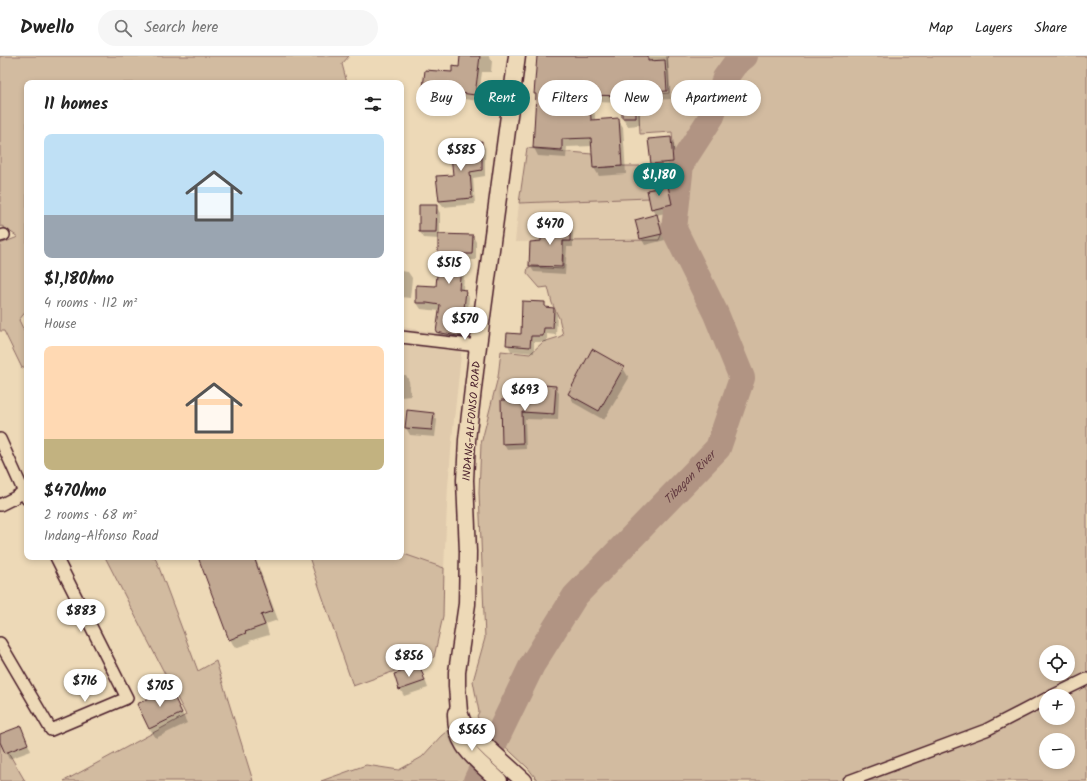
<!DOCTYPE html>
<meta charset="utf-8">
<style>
body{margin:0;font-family:Kalam,sans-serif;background:#f6f6f6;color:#222;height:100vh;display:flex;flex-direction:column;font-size:15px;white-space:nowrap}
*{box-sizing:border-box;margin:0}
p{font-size:13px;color:#767676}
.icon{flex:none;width:22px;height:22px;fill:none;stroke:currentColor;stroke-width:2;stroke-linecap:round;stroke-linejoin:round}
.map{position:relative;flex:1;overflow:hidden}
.sheet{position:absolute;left:24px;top:24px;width:380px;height:480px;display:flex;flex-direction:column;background:#fff;border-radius:8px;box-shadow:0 2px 6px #0003}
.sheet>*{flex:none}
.guide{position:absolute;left:416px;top:24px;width:380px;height:36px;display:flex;gap:8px}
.controls{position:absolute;left:1039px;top:589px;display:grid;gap:8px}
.controls a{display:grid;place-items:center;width:36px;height:36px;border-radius:50%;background:#fff;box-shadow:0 2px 6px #0003;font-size:20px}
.price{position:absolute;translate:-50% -34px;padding:0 9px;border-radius:14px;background:#fff;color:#222;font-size:13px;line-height:26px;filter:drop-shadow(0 1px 2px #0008)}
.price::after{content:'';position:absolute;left:50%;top:24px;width:12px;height:9px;margin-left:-6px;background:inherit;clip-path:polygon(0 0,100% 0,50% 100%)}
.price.on{background:#0f766e;color:#fff}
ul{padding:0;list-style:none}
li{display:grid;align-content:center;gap:8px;height:212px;padding:0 20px}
li span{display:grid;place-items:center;height:124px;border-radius:8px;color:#555}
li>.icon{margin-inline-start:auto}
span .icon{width:72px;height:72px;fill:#fffc;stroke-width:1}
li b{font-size:17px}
h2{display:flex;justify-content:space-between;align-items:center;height:48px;padding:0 20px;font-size:17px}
.pill{padding:0 14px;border-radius:18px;background:#fff;box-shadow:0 2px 6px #0003;font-size:14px;line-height:36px}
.pill.on{background:#0f766e;color:#fff}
header{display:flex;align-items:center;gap:24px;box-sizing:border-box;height:56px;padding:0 20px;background:#fff;border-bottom:1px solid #e0e0e0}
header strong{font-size:19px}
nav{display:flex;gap:22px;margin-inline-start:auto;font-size:14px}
.search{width:280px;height:36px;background:#f6f6f6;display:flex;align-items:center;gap:10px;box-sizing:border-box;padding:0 14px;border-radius:22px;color:#767676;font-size:15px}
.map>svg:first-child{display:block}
.built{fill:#e0caac}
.green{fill:#d2bba0;stroke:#8e6d66;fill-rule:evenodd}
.shadow{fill:#0003}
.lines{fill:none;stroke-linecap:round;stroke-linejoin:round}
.river{stroke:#b19483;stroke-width:26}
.building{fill:#c1a892;stroke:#4a1f2b}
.street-casing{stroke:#4a1f2b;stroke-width:14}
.secondary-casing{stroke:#4a1f2b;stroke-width:19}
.street{stroke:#edd9b7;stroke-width:11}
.secondary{stroke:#edd9b7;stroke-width:16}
.labels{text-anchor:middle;stroke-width:3;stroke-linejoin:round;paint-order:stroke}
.street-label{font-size:11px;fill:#4a1f2b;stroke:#edd9b7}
.water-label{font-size:12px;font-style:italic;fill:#643c41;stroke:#edd9b7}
</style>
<header>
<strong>Dwello</strong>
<div class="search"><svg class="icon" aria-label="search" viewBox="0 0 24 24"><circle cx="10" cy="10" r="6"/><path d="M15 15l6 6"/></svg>Search here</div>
<nav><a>Map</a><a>Layers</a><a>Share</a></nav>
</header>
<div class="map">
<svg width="1087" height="725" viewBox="0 0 1087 725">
<rect width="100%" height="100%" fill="#edd9b7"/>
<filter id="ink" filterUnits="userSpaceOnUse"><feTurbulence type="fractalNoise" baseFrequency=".025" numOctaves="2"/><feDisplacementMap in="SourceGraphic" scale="8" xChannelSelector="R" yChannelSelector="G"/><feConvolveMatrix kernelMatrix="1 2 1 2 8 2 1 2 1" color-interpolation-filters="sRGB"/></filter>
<g filter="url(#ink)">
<path class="built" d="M668,130L677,139L659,184L515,186L519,147L580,145L647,134Z
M401,271L463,281L453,373L448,430L444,512L401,497Z"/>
<path class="green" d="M0,0H349L342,8L347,27H27V254L19,264L27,281V309L22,312L4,275H0V188L18,181L2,170L0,171Z
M667,0H1087V725H538L528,712L480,667L477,660L479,656L473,625L485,582L479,436L481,388L498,321L501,295L530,298L543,286L559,281L563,279L559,262L552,247L548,231L540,232L527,217L528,211L563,213V185L659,184L677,139L668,130L648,134L649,142L519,147L527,92L592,98L594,112L622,110H675L672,76L640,78L638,40L669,37ZM1046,596H1068V618H1046ZM1046,640H1068V662H1046ZM1046,684H1068V706H1046Z
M401,497L444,512L443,560L434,601L353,630L309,501H401Z
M105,501H155L198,615L216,605L253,725H64L186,659Z
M452,671L473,689L461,700L479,718L476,725H321L366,709L399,714L422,701L441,680Z
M0,682L25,725H0Z"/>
<path class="shadow" d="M461,0H489L492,5L491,16H482L478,45L443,40L442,48L427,47L423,40L460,12Z
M538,0H668L671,43L640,45V69L628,70L623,62V47L594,46L595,64L618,63L623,71L626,118L599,120L594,112L593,90L567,91L566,102L538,100L534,92L537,41L536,38Z
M670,82L674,88L676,112L655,114L652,107Z
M481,86L485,92V120L473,122L475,148L443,151L439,145L454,120Z
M668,131L672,138L675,155L656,159L660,166L665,184L645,189L641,182L656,160L652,152Z
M436,150L440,157V179L473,180L476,186V204H465L463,234L465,235L469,241L468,254L472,261L470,273L468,272L466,287L441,283L437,276L440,255L421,253L417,247L437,231L440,199L439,196V183L424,182L420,176Z
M569,169L573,176V191H567L565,218L534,216L530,210L543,186Z
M401,215L408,216L412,222L410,242L401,241Z
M544,247L547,252L554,253L557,259L556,279L547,278V286H534V297L511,295L508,289L522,279Z
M623,312L629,322L604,364L574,347L569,338Z
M401,319H406L409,325L411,340L401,341Z
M555,331L559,337L558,364L525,363L526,393L507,394L503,387L502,345H532Z
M408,356L433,358L437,364L435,381L410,379L406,372Z
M199,501H255L278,564L266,568L269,579L249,585L250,587L235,592L230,583Z
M419,611L423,618L428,632L404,640L400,633Z
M170,633L187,667L156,682L150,673Z
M24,678L31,695L9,703L6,697L0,683V679Z"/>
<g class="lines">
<path class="river" id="s1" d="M476,725L532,609L575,540L718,392L742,322L716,258L674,173L681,108L712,60L725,22L735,8L745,0"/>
</g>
<path class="building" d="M460,0H480L475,39L440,34L439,42L422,40L425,14L452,16V10L459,11Z
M537,0H648V5L665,4L667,35L636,37V62H622V40L590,39L591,64L619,62L622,110L593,112L591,82L562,83V94L533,92L536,38H534Z
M671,81L673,106L651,108L648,83Z
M482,85V114L470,116L472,142L439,145L436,120L453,119L450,89Z
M668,130L672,148L651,153L647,134Z
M419,149H437L436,176H419Z
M657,158L662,178L640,183L635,164Z
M570,168V185H563L562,211L529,210L530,186L541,185V169Z
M438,178L473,179L472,198H462L459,233L466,234L464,253H469L467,266H465L463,281L436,276L440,249L427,247H416V229L436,230L439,197H438Z
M522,245L545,246V251L554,252L553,272H544L543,280H531L530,291L506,289L507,277L521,278Z
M592,293L624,311L599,355L568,338Z
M532,328L556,330L554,358L522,356L523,387L502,388L501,344H532Z
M407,354L434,357L432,374L405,372Z
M198,501H254L273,555L261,559L265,569L245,576L246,577L229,584Z
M420,610L425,625L399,634L394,618Z
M170,632L182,657L149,673L137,648Z
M21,670L28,688L5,697L0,686V678Z"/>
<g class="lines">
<g class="street-casing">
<path id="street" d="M0,180L4,179
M401,281L478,290
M0,383L27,443
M0,449L14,442L27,434
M0,587L51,674L127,642L56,501
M1052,640L1087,623
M849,725L986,674L1046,643"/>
</g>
<g class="secondary-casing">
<path id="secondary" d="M517,0L478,290L467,384L465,424L468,496L467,548L457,616V630L459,656L463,667L491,695L524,725
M456,657C455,692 477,703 499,725"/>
</g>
<use href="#street" class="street"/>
<use href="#secondary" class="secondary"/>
</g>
</g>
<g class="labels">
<g class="street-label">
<text transform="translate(471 365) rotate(-85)" y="4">INDANG-ALFONSO ROAD</text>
</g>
<g class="water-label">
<text dy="4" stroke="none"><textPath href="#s1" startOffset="375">Tibagan River</textPath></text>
</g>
</g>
</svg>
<div class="controls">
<a><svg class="icon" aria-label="locate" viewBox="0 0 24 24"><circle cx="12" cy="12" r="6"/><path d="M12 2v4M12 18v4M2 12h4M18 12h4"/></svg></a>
<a>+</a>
<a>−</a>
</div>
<b class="price" style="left:461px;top:116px">$585</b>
<b class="price on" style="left:659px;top:141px">$1,180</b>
<b class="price" style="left:550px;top:190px">$470</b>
<b class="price" style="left:449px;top:229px">$515</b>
<b class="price" style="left:465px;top:285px">$570</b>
<b class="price" style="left:525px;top:356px">$693</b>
<b class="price" style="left:81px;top:577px">$883</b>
<b class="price" style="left:409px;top:622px">$856</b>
<b class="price" style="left:85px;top:647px">$716</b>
<b class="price" style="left:160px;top:652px">$705</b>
<b class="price" style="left:472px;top:696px">$565</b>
<div class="guide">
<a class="pill">Buy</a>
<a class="pill on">Rent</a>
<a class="pill">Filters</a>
<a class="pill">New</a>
<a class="pill">Apartment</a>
</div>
<section class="sheet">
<h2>11 homes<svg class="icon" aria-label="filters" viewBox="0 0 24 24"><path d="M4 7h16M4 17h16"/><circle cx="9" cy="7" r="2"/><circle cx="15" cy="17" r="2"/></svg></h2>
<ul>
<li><span style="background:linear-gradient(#bfe0f5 65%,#9aa5b1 0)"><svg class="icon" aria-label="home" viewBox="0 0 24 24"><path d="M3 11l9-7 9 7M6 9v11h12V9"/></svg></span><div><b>$1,180/mo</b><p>4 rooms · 112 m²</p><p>House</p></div></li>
<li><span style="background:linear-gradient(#ffd9b3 75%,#c2b280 0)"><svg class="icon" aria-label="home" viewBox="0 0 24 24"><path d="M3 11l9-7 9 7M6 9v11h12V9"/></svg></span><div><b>$470/mo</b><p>2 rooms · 68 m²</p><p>Indang-Alfonso Road</p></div></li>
</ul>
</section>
</div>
